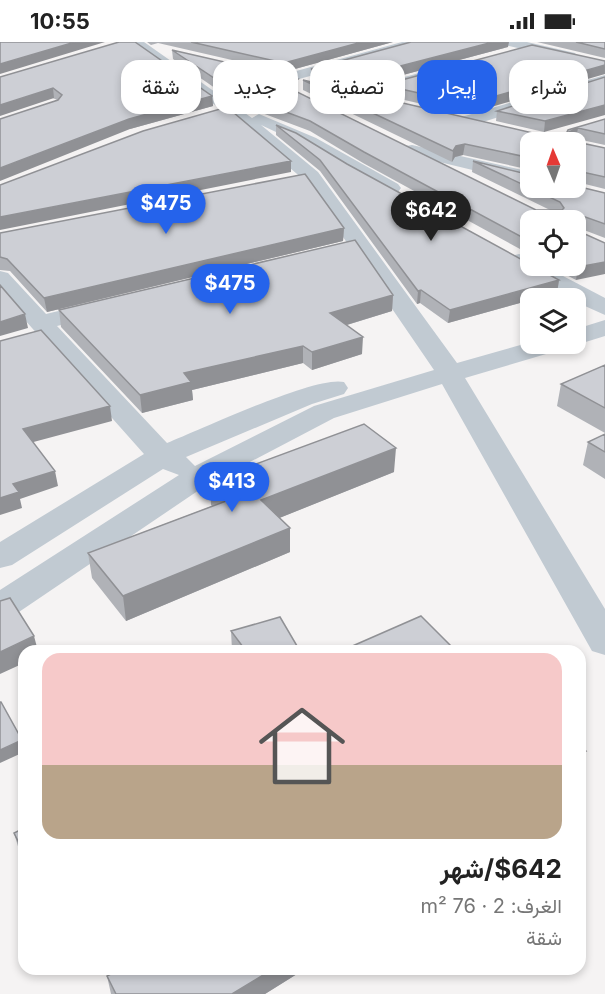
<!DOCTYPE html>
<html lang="ar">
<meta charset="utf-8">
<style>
body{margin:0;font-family:Inter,Vazirmatn,sans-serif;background:#f2f2f2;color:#222;direction:rtl;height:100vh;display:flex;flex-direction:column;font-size:22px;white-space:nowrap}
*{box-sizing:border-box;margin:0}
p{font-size:20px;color:#767676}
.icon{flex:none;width:33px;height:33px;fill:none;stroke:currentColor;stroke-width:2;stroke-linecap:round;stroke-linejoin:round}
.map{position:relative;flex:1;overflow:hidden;direction:ltr}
.sheet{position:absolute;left:18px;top:603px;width:568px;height:330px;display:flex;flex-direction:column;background:#fff;border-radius:18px;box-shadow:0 3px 9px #0003;direction:rtl}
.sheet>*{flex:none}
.guide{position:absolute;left:18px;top:18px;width:570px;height:54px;direction:rtl;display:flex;gap:12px}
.needle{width:39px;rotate:358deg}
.buttons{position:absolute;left:520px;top:90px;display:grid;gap:12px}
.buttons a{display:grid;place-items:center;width:66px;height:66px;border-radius:12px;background:#fff;box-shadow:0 3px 9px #0003;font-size:30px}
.price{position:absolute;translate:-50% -51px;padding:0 14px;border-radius:21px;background:#2563eb;color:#fff;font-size:20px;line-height:39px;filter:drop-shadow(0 2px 3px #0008)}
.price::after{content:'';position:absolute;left:50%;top:36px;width:18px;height:14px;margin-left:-9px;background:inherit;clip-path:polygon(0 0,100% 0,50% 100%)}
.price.selected{background:#222;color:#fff}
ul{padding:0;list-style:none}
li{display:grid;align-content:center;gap:12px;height:318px;padding:0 24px}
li+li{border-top:2px solid #e0e0e0}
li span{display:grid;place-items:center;height:186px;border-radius:18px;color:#555}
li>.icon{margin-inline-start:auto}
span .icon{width:108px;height:108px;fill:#fffc;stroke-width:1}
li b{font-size:26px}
.pill{padding:0 21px;border-radius:18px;background:#fff;box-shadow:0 3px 9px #0003;font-size:21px;line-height:54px}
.pill.selected{background:#2563eb;color:#fff}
.status{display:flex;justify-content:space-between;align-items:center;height:42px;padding:0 30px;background:#fff;direction:ltr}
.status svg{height:16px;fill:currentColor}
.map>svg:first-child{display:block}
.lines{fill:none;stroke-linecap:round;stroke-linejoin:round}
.minor{fill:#c1cad2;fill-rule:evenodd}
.wall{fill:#b0b2b7}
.shaded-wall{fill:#909195}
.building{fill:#cdcfd5;stroke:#909195;stroke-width:1.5}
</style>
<div class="status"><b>10:55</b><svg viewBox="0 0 49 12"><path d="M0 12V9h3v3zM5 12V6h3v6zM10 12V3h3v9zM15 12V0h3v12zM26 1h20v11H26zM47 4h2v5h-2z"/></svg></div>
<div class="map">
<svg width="605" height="952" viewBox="0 0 605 952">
<rect width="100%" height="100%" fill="#f5f3f3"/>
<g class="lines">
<path class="minor" d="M133,0H144L252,76L259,72L316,96L398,142L401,146L398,150H384L304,103L261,83L318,130L457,321L531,300L567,302L563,307L465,336L605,567V613L592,609L442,342L334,376L208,442L13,574L0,578V548L179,433L163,427L12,523L0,526V500L144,412L0,250V229L8,231L46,272L104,258L113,260L116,265L113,270L57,284L167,401C200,388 316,333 344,340L348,346L344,352L312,362L186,415L195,424L314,364L434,328L304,138L225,70L133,5Z
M402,0H416V2L410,7L288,40L283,41L276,37L278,34Z
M503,0H527L575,11L577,14L570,18L505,3Z
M427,29L432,30L434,33L432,36L353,58L345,53L348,50Z
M605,33V42L470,84H458L456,80L458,76Z
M412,103L531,130V142L406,112L403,108L406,104Z
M519,212L531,216V224H544L605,256V273L576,260V256H570L511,224L508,219L511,214Z
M605,278V294L576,303L571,302H576V287Z"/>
</g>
<path class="wall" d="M147,0H393L284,30L158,1L151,3Z
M537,0H605V16Z
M508,5L354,46L311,36V27Z
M172,8L298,46L294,49L536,168H550L472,130L473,119L605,151V196L576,185L531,178V213L363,121L310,89L238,62L173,17Z
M605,19L467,72L382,53L383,43Z
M0,35L212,54L213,64L130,87Z
M605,35L544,90L496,79L497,69Z
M303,38L537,92H566L568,88L605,77V103L577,97V100L605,106V147L577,140L576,141V100H531V128L463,113L455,115L452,120L303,48Z
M276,83L559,238L557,251L537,256H531V258L448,281L420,261L417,262L320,129L276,93Z
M344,186L343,199L47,270L10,229L0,228V191Z
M605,201L576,238L549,224H576Z
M393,253L392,269L347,283L362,312L312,328L303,321L192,348L193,358L142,371L61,285L59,268Z
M605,323V391L557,364L561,342Z
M605,392V437L583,423L588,400Z
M394,430L279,476L290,486V510L126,579L92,536L88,511L212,464L211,463L210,439Z
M231,589L300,609H233L232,608Z
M24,786V819L20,811L14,791Z
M305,927L265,952H111L107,934Z"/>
<path class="shaded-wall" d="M75,0H105L0,32V22Z
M362,0H393L284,30V21Z
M493,0H509L508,5L354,46V36Z
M605,23V32L467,72L468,62Z
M298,37V46L289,53V43Z
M53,46L54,56L0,74V63Z
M212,54L213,64L130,87L0,139V126L129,77Z
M605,63V73L544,90L545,79Z
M578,86L576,97L569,90Z
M465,102L463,113L455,115L452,120L453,109L456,104Z
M291,119V130L0,188V175Z
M344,186L343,199L47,270L44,256Z
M605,220V232L576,238L578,225Z
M559,238L557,251L537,256H531V258L448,281L450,268Z
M421,248L420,261L417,262L418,249Z
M393,253L392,269L330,288V271Z
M25,272L28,286L0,294V280Z
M363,295L362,312L312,328V310Z
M303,304V321L192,348L193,358L142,371L140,353L184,331Z
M110,364L112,379L26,402L23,387Z
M396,406L394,430L262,483L261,458Z
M55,429L58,444L20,457L22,466L0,473V456L13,442Z
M290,486V510L126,579L123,554Z
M34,594L38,609H24V621L0,632V610Z
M22,698L24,710L0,721V708Z
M586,709L580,728V712Z
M273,927H305L265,952H232Z"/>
<path class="building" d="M0,0H75L0,22Z
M119,0H135L212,54L129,77L0,126V77L58,58L62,53L53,46L0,63V35Z
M191,0H362L284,21Z
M411,0H493L354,36L311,27Z
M576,0H605V7Z
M532,3L605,19V23L468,62L383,43Z
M172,8L298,37L289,43L293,48L536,168H562L564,166L560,160L473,119L531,133V146H576V144L605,151V182L577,172L576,186V178H531V200L364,110L310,79L238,52Z
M605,35V63L545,79L497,69Z
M303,38L537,92H566L568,88L605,77V92L578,86L569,90L575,92L577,100L605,106V135L578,129L576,132V100H531V116L465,102L456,104L453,109Z
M227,65L291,119L0,175V143L143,89Z
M276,83L296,91L347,122L559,238L450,268L421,248L418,249L320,118Z
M305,132L344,186L44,256L7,217L0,215V191Z
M576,188L605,201V220L578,225L575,224Z
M355,198L393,253L330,271L363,295L312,310L303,304L184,331L191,340L140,353L59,268Z
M0,243L25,272L0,280Z
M41,288L110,364L23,387L55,429L13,442L19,450L0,456V299Z
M605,323V366L561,342Z
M364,382L396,406L261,458L290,486L123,554L88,511L229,458L210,439Z
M605,392V410L588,400Z
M10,556L34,594L0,610V559Z
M421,574L456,609H341Z
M280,575L300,609H246L231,589Z
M0,660H1L22,698L0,708Z
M580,704L586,709L580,712Z
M24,786V811L14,791Z
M120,927H273L232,952H116L107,934Z"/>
</svg>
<div class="buttons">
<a><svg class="needle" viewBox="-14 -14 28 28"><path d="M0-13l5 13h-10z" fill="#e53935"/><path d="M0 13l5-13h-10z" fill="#767676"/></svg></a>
<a><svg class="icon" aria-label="locate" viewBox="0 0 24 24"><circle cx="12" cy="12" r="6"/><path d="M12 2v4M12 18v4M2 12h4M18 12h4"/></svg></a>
<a><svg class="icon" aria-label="layers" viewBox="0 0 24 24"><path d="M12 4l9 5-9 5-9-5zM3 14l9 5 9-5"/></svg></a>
</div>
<b class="price" style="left:166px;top:193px">$475</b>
<b class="price selected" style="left:431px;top:200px">$642</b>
<b class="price" style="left:230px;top:273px">$475</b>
<b class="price" style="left:232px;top:471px">$413</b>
<div class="guide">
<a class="pill">شراء</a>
<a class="pill selected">إيجار</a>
<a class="pill">تصفية</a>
<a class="pill">جديد</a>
<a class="pill">شقة</a>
</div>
<section class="sheet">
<ul>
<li><span style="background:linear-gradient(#f6c9c9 60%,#b9a48a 0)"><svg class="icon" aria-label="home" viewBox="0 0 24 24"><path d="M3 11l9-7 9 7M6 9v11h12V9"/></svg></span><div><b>$642/شهر</b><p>الغرف: 2 · 76 m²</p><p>شقة</p></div></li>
</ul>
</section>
</div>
